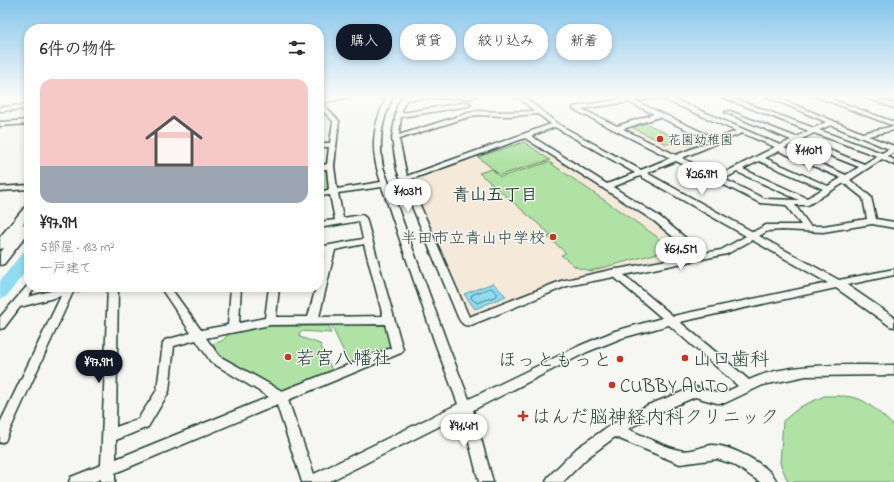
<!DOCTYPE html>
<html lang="ja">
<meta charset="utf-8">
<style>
body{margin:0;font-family:"Indie Flower","Klee One",sans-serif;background:#f2f2f3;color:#2b2b33;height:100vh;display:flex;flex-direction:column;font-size:15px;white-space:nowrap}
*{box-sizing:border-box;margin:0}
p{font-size:13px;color:#7c7c81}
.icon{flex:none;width:22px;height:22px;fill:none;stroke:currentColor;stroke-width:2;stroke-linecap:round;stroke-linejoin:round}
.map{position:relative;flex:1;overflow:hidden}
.panel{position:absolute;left:24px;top:24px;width:300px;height:268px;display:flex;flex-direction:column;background:#fff;border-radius:16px;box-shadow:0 2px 6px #0003}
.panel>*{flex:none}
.guide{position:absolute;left:336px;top:24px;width:380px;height:36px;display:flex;gap:8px}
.price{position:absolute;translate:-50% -34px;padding:0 9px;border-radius:14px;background:#fff;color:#222;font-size:13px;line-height:26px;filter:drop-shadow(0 1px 2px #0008)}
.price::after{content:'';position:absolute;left:50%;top:24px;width:12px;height:9px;margin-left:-6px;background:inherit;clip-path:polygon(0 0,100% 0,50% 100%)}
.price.selected{background:#111827;color:#fff}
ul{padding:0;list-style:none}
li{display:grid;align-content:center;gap:8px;height:212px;padding:0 16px}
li+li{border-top:1px solid #e1e1e2}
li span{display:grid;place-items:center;height:124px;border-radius:12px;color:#555}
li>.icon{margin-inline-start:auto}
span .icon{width:72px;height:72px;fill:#fffc;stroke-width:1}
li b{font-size:17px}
h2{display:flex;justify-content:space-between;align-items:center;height:48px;padding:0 16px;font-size:17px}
.chip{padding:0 14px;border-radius:16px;background:#fff;box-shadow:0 2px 6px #0003;font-size:14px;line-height:36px}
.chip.selected{background:#111827;color:#fff}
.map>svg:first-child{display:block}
.built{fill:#f5e9da}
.green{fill:#afe2a4;stroke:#67906c}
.water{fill:#8fdbef;stroke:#629ca4}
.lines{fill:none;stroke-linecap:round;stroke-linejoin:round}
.shore{stroke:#4c7c7f;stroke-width:1}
.river{fill:#8fdbef;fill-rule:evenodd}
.minor-casing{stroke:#1f3d34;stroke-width:3}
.major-casing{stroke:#1f3d34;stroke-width:3}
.minor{fill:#f6f6f2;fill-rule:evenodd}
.major{fill:#f6f6f2;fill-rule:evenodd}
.poi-dot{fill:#c8321e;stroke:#f6f6f2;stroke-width:1.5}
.labels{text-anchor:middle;stroke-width:3;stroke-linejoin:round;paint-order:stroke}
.far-poi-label{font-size:13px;fill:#1f3d34;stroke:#f6f6f2;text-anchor:start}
.poi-label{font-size:16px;fill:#1f3d34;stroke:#f6f6f2;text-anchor:end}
.neighbourhood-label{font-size:17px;font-weight:bold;fill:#1f3d34;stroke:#f6f6f2}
.near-poi-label{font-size:19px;fill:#1f3d34;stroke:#f6f6f2;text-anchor:start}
</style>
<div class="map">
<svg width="894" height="482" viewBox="0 0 894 482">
<rect width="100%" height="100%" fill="#f6f6f2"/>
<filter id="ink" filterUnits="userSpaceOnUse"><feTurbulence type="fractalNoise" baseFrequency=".025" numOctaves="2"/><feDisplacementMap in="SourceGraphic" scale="8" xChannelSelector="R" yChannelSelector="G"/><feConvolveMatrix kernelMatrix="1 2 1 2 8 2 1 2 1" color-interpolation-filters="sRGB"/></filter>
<g filter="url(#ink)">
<path class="built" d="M645,121L699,147L678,157L621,129Z
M526,138L654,219L694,255L563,279L470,317L466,316L408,180Z"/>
<path class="green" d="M646,123L679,140L666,144L633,128Z
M524,142L550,160L500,175L478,157Z
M549,162L656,236L665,245L666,251L590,271L576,267L561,255L566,253L548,237L551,235L479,173L492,169L500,177Z
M324,169L327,170L329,188L319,191V170Z
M382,323L386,325L391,346L390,349L350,365L331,325Z
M267,326H329L331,333L301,331L299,333L300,337L320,344L333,372L287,392L280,391L220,355L212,344L222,341L231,332Z
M824,396C835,396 848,395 859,399C870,403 885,418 894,426V482H788L780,463L783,421L800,407Z"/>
<path class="water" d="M493,283L506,296L475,309L464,294Z"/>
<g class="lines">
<path class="shore" d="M491,288L497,293V296L477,303L471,298L472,295Z"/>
<path class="river" d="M29,251V267L6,297L0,299V281L23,252Z"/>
<g class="minor-casing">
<path id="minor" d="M341,96H353L322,103L339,121L334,166L337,189L381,182C370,150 372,128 386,98H378L375,96H393C382,120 378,141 383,167L447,343L469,399L579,346L615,331L662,318L614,277L567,286L471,325C464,327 461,323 458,317L397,170L392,138L397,106L403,96H476L473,98L407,99L403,106L402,113L468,102L471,104L468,106L401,117L399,135L475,111L509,112L534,111L517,96H523L558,124L641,170L670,158L573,109V107L627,98L667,96L780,145L791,140L725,112L730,111L796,137L809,131L719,96H727L814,128L826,122L766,96H774L862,133L894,126V130L868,136L894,146V152L887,156L894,160V165L882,159L850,180L871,197L876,219L894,222V228L872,224L823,232L782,230L768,231L759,236L839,280L894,269V275L847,285L894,317V327L890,326L836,288L680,322L749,380C788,361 850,366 894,365V375L806,376L763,385L725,403H717L695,397L658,413L628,429C644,436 662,446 679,450C690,453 702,446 712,445C730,445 770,465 777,482H760L733,464L717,459L680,464L615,437L587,458L563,482H546L548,477L577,448L609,426L648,405L695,387L717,393H724L738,386L669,325L622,338L587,352L473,410L493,482H479L462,415L328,482H302L277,405L115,473V482H101V479L93,482H69L71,477L101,465L108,287H118L116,427L138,419L157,390L163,343L165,340L191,333L160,287H170L201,330L228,325L231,287H241L239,323L265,318L269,287H279L276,317H308L316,287H319V275L325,252L319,253V247L363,239L359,221L319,228V222L335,220L330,195L319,196V192L329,190L327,169L319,170V166L327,164L329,147H319V143H330L333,121L319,107V100ZM661,98L736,131L717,139L635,101ZM628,102L654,114L617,126L582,109ZM538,114L551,124L407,176L399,139L475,115L509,116ZM659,117L711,141L676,155L623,129ZM831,125L889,149L882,153L819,130ZM555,127L635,173L607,184L531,136ZM742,133L775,147L718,176L682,158ZM814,133L877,156L864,164L802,139ZM525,138L654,221L695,255L618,269H615L561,281L469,317L409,180ZM796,142L859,167L846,175L784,148ZM779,151L841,178L828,186L765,158ZM676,161L760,203L786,205L801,225H766L753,232L647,173ZM759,161L823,189L807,198L743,169ZM737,172L799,200L765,199L724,179ZM640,176L746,236L721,250L704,253L660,217L613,187ZM844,183L863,198L867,219L823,226H810L795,205H808ZM382,187L435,343L458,404L314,474L288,400L401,353L403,350L366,218L362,215L343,218L338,193ZM752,240L828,283L673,316L624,275L727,254ZM364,244L383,316L319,317L335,250ZM385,324L391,348L282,391L219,356L206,338L270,325ZM196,340L211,362L269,397L116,459V440L148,427L167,395L169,391L174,346Z
M815,96H823L894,122V126Z
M862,96H870L894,104V108Z
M29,105V109L0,111V107Z
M29,120V124L0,126V122Z
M29,185V189L0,191V187Z
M29,284V287H36L28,297L66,287H84L83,289L73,292L5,441L0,443V423L61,296L20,307L4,328L0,329V317Z"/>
</g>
<g class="major-casing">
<path id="major" d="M29,206V216L22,225L29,221V232L4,264L0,265V253L4,248L0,249V237L25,207Z"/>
</g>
<use href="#minor" class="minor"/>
<use href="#major" class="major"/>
</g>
</g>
<linearGradient id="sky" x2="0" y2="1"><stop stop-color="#84c4eb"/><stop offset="0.59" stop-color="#fbfbf9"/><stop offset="1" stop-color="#fbfbf9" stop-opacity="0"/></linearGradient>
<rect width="894" height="163" fill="url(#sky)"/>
<g class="poi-dot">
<circle cx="660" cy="139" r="4"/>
<circle cx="553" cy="237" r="4"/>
<circle cx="288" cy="357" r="4"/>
<circle cx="685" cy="358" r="4"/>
<circle cx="620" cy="359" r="4"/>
<circle cx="612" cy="385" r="4"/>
<path d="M521 410h4v4h4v4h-4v4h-4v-4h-4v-4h4z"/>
</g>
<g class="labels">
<g class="far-poi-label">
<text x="668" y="144">花園幼稚園</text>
</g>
<g class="poi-label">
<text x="545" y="243">半田市立青山中学校</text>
</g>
<g class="neighbourhood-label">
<text x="495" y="200">青山五丁目</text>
</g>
<g class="near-poi-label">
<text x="296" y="364">若宮八幡社</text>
<text x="693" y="365">山口歯科</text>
<text x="612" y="366" text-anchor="end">ほっともっと</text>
<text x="620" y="392">CUBBY AUTO</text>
<text x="532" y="423">はんだ脳神経内科クリニック</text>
</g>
</g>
</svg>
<b class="price" style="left:809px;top:172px">¥110M</b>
<b class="price" style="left:702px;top:196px">¥26.9M</b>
<b class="price" style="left:408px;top:213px">¥103M</b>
<b class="price" style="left:681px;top:271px">¥61.5M</b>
<b class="price selected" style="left:99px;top:384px">¥97.9M</b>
<b class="price" style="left:464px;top:448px">¥91.4M</b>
<div class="guide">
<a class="chip selected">購入</a>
<a class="chip">賃貸</a>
<a class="chip">絞り込み</a>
<a class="chip">新着</a>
</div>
<section class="panel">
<h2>6件の物件<svg class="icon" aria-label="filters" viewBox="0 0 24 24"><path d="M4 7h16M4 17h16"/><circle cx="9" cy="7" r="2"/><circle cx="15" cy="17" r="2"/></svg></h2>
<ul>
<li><span style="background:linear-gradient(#f6c9c9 70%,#9aa5b1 0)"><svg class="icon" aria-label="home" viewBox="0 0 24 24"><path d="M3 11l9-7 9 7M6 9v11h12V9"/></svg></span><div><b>¥97.9M</b><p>5部屋 · 183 m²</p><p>一戸建て</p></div></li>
</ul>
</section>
</div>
